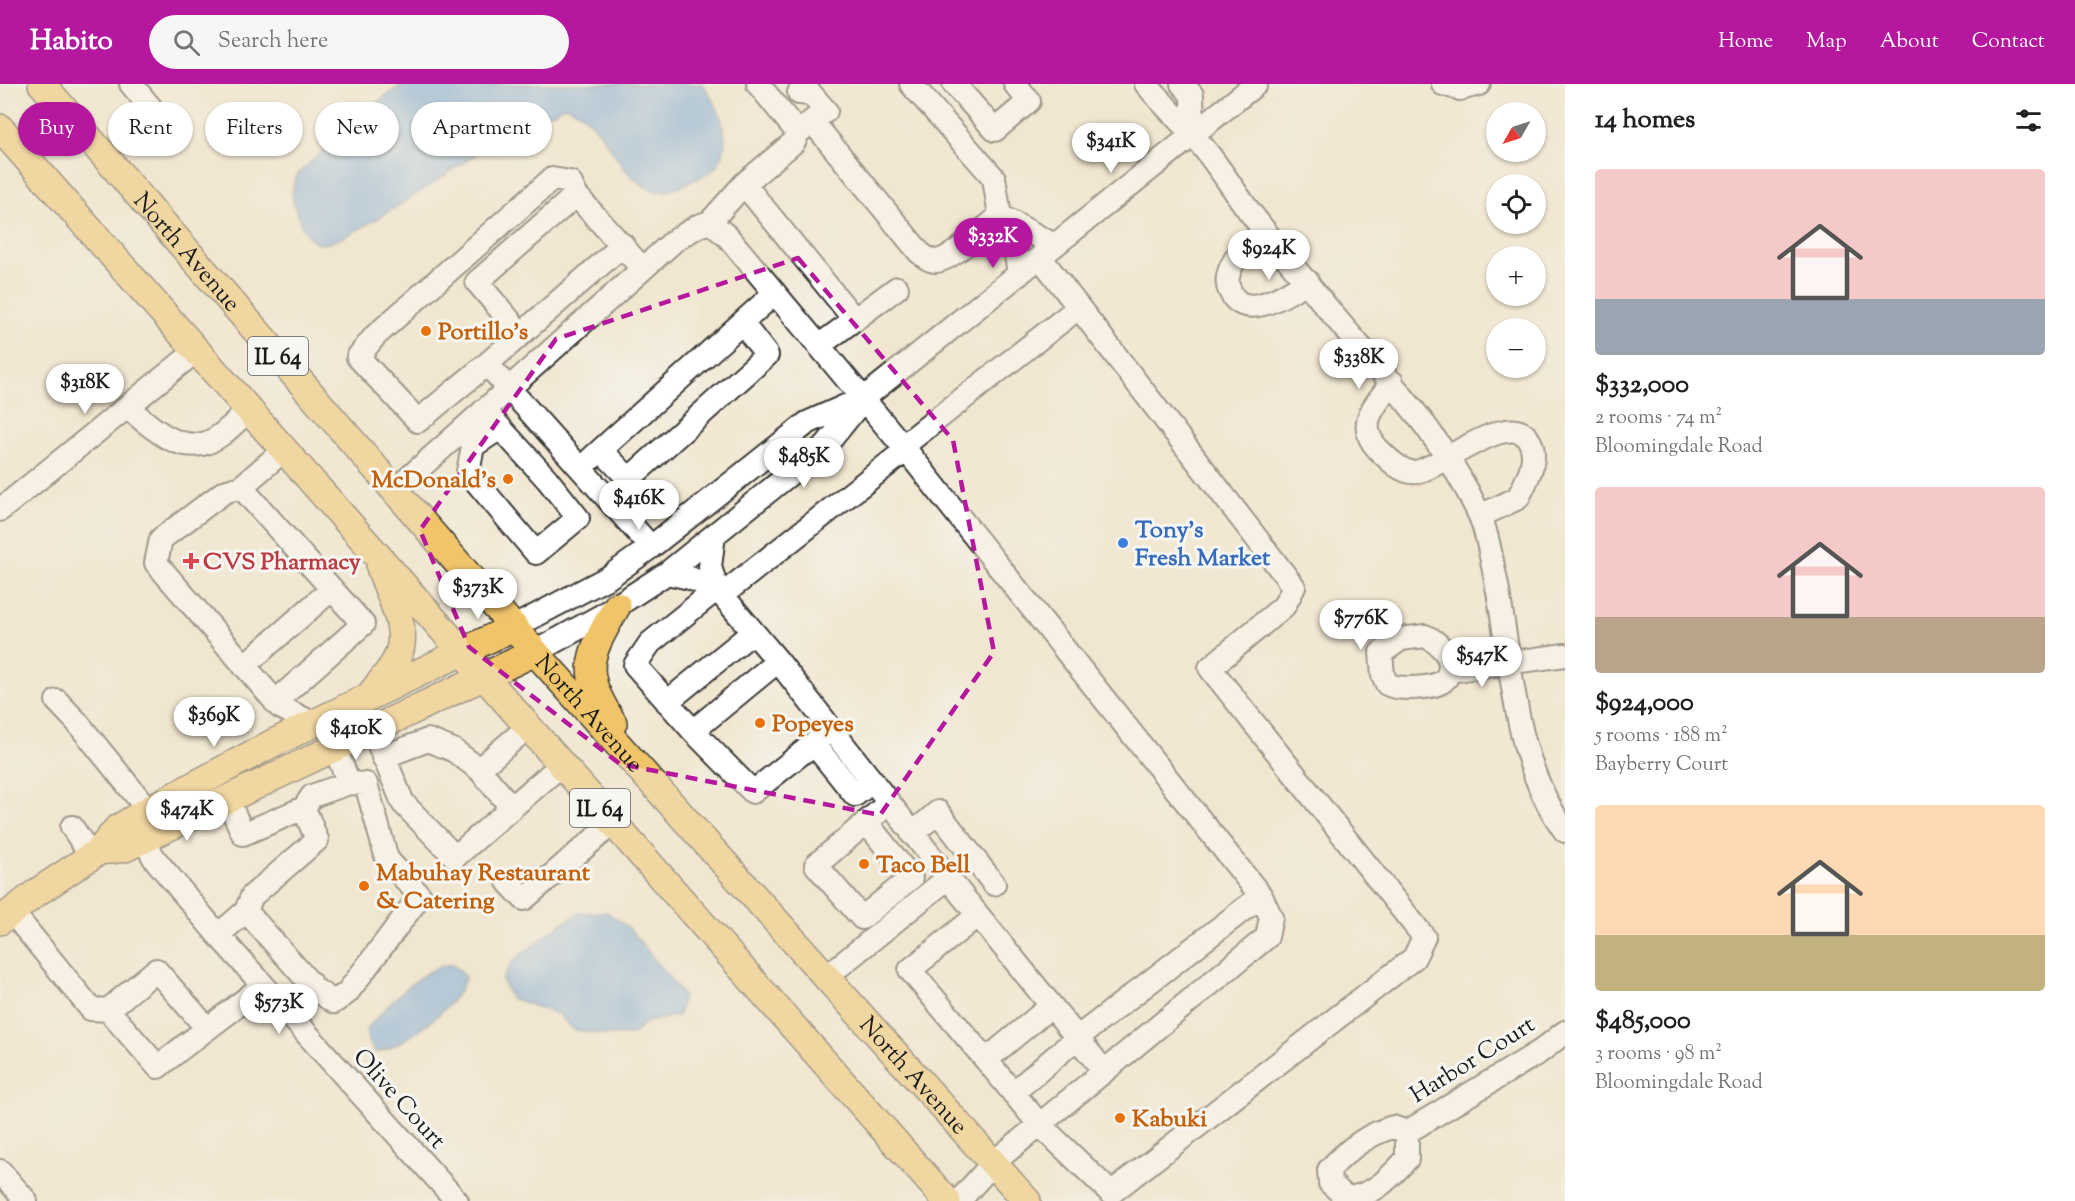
<!DOCTYPE html>
<meta charset="utf-8">
<style>
body{margin:0;font-family:"Sorts Mill Goudy",serif;background:#f6f6f6;color:#202124;height:100vh;display:flex;flex-direction:column;font-size:22px;white-space:nowrap}
*{box-sizing:border-box;margin:0}
p{font-size:20px;color:#757577}
.icon{flex:none;width:33px;height:33px;fill:none;stroke:currentColor;stroke-width:2;stroke-linecap:round;stroke-linejoin:round}
.map{position:relative;flex:1;overflow:hidden}
.side{display:flex;flex-direction:column;background:#fff;width:510px}
.side>*{flex:none}
.hud{position:absolute;left:18px;top:18px;width:570px;height:54px;display:flex;gap:12px}
.needle{width:39px;rotate:231deg}
.fabs{position:absolute;left:1486px;top:18px;display:grid;gap:12px}
.fabs a{display:grid;place-items:center;width:60px;height:60px;border-radius:50%;background:#fff;box-shadow:0 2px 4px #0004;font-size:30px}
.price{position:absolute;translate:-50% -51px;padding:0 14px;border-radius:21px;background:#fff;color:#222;font-size:20px;line-height:39px;filter:drop-shadow(0 2px 3px #0008)}
.price::after{content:'';position:absolute;left:50%;top:36px;width:18px;height:14px;margin-left:-9px;background:inherit;clip-path:polygon(0 0,100% 0,50% 100%)}
.price.on{background:#b5179e;color:#fff}
ul{padding:0;list-style:none}
li{display:grid;align-content:center;gap:12px;height:318px;padding:0 30px}
li span{display:grid;place-items:center;height:186px;border-radius:6px;color:#555}
li>.icon{margin-inline-start:auto}
span .icon{width:108px;height:108px;fill:#fffc;stroke-width:1}
li b{font-size:26px}
h2{display:flex;justify-content:space-between;align-items:center;height:72px;padding:0 30px;font-size:26px}
.chip{padding:0 21px;border-radius:27px;background:#fff;box-shadow:0 2px 4px #0004;font-size:21px;line-height:54px}
.chip.on{background:#b5179e;color:#fff}
header{display:flex;align-items:center;gap:36px;box-sizing:border-box;height:84px;padding:0 30px;background:#b5179e;color:#fff}
header strong{font-size:28px}
nav{display:flex;gap:33px;margin-inline-start:auto;font-size:21px}
.search{width:420px;height:54px;background:#f6f6f6;display:flex;align-items:center;gap:15px;box-sizing:border-box;padding:0 21px;border-radius:33px;color:#757577;font-size:22px}
main{display:flex;flex:1;min-height:0}
.map>svg:first-child{display:block}
.water{fill:#70a6de;stroke:#46617d;stroke-width:1.5}
.lines{fill:none;stroke-linecap:round;stroke-linejoin:round}
.minor-casing{stroke:#3c3a37;stroke-width:26}
.major-casing{stroke:#3c3a37;stroke-width:30}
.minor{stroke:#fff;stroke-width:22}
.major{stroke:#f0c469;stroke-width:27}
.marked{fill:none;stroke:#b5179e;stroke-width:4.5;stroke-dasharray:12 8;stroke-linejoin:round}
.food-dot{fill:#e8710a;stroke:#f6f6f2;stroke-width:2}
.shop-dot{fill:#3f7fe0;stroke:#f6f6f2;stroke-width:2}
.health-dot{fill:#e0444e;stroke:#f6f6f2;stroke-width:2}
.labels{text-anchor:middle;stroke-width:6;stroke-linejoin:round;paint-order:stroke}
.shield{fill:#f6f6f2;stroke:#5d5d5c;stroke-width:1.5}
.shield-label{font-size:22px;font-weight:bold;fill:#1c1c1c}
.street-label{font-size:24px;fill:#1c1c1c;stroke:#f6f6f2}
.food-label{font-size:24px;font-weight:bold;fill:#c56008;stroke:#f6f6f2;text-anchor:start}
.shop-label{font-size:24px;font-weight:bold;fill:#366cbe;stroke:#f6f6f2;text-anchor:start}
.health-label{font-size:24px;font-weight:bold;fill:#be3a42;stroke:#f6f6f2;text-anchor:start}
</style>
<header>
<strong>Habito</strong>
<div class="search"><svg class="icon" aria-label="search" viewBox="0 0 24 24"><circle cx="10" cy="10" r="6"/><path d="M15 15l6 6"/></svg>Search here</div>
<nav><a>Home</a><a>Map</a><a>About</a><a>Contact</a></nav>
</header>
<main>
<div class="map">
<svg width="1565" height="1117" viewBox="0 0 1565 1117">
<rect width="100%" height="100%" fill="#f6f6f2"/>
<filter id="ink" filterUnits="userSpaceOnUse"><feTurbulence type="fractalNoise" baseFrequency=".0167" numOctaves="2"/><feDisplacementMap in="SourceGraphic" scale="12" xChannelSelector="R" yChannelSelector="G"/><feConvolveMatrix kernelMatrix="1 2 1 2 8 2 1 2 1" color-interpolation-filters="sRGB"/></filter>
<filter id="wash" filterUnits="userSpaceOnUse"><feTurbulence type="fractalNoise" baseFrequency=".008" numOctaves="4" result="noise"/><feDisplacementMap in="SourceGraphic" scale="24" xChannelSelector="R" yChannelSelector="G"/><feGaussianBlur stdDeviation="1.35" result="paint"/><feColorMatrix in="noise" values="0 0 0 0 0 0 0 0 0 0 0 0 0 0 0 0 0 1.4 0 .05"/><feComposite in="paint" operator="in"/></filter>
<g filter="url(#wash)">
<rect width="100%" height="100%" fill="#f1e6cf"/>
<path class="water" d="M403,0H702C719,21 736,60 715,84C708,92 697,94 687,99C677,103 668,109 657,107C614,97 608,33 565,22L552,29L529,33C500,54 347,162 322,160C307,158 301,141 297,129C291,113 290,106 298,90L373,21Z
M607,828L629,844L683,911L679,931L647,938L632,951H608L574,946L558,930L510,914L502,895L514,876L561,840L580,829Z
M450,880L460,886L465,894C458,922 403,962 376,969L368,957L366,946C388,922 416,887 450,880Z"/>
</g>
<g filter="url(#ink)">
<g class="lines">
<g class="minor-casing">
<path id="minor" d="M131,0L176,54
M911,0L994,94L1000,132L1014,160L1019,189
M954,0L995,46L1029,17L1015,0
M1146,0C1161,18 1176,33 1192,50C1212,72 1229,99 1246,123C1273,158 1301,192 1329,226C1384,292 1442,350 1479,430C1487,447 1490,468 1494,487C1513,575 1510,671 1565,747
M1182,0L1192,11L1193,50
M1443,0L1460,5L1479,0
M799,9L811,10L826,27L812,37
M798,49L812,37L919,168C924,172 929,177 936,177C952,176 987,142 1000,132
M744,100L855,236
M1000,132L1054,161
M710,138L744,100L794,58L798,49L758,0
M1264,147C1253,157 1239,167 1232,181C1228,189 1226,199 1230,207C1244,240 1289,209 1307,197
M1040,173L1294,503L1284,522L1210,584L1424,853L1414,874L1111,1109L1039,1040L986,976L1051,922
M642,184L576,111L570,98L552,95L375,252L358,273L418,337L487,280L651,463
M521,250L477,198L576,111
M820,261L897,204
M487,280L623,161
M1392,298C1377,320 1354,339 1378,365C1387,374 1402,390 1416,388C1440,385 1513,321 1530,358C1539,375 1526,398 1518,414L1480,432
M127,323C147,339 173,366 202,360C219,357 235,338 248,327
M484,326L547,395L578,434L536,469L468,388L473,362L500,344
M903,362L1078,224
M601,366L629,395L767,271L742,239
M283,367L241,403L224,408L161,455L156,479L280,623L314,640
M592,374L775,209
M241,403L363,540L275,618
M394,407L674,157L698,142L710,138L728,153L906,366L1261,812L1271,833L1267,853L993,1079L959,1117
M0,426L196,267
M714,451L710,483L717,505L778,577L948,794L826,893
M667,489L690,494L717,505
M717,505L650,559L635,581L693,647L753,708L832,645
M722,511L906,366
M514,543L609,493L651,463L807,339L859,316
M1425,552C1440,558 1462,581 1443,597C1433,605 1398,606 1387,600L1383,591L1381,569L1401,555Z
M535,568L601,532L667,489L827,360L864,314L1256,0
M244,582L332,505
M1449,587L1565,571
M57,617L77,638L148,726
M667,618L753,548
M372,644L403,719L455,773L561,681
M693,647L778,577
M814,660L855,711L873,697
M383,673L428,656L453,666L479,685
M304,724L312,712L349,699L334,662
M512,724L479,685L528,643
M866,738L911,794L862,834L816,781L889,719
M72,743L91,772
M912,750L938,728L994,800
M143,754L154,774L218,851L457,1117
M948,794L1104,987
M508,798L524,815L613,739
M246,827L316,906L334,918L347,909L420,812L387,775L366,700L349,699
M12,828L91,925L108,926L156,886L206,943
M978,831L910,886L986,976
M218,851L246,827L252,812L317,756L304,724L243,750L227,714
M108,926L158,983C193,954 229,930 263,901
M1013,1009L1077,954L1261,812
M1393,1043L1407,1048V1075C1388,1095 1375,1111 1347,1114L1330,1099L1329,1086C1346,1067 1368,1050 1393,1043Z
M1407,1048L1541,967L1565,948
M0,1087L26,1117"/>
</g>
<g class="major-casing">
<g id="major">
<path id="s1" d="M42,0L535,568L1027,1117"/>
<path d="M0,44L947,1117"/>
<path d="M371,610C379,599 390,588 396,576C412,547 389,512 380,483"/>
<path d="M613,639C579,585 588,574 617,522"/>
<path d="M99,767L125,764L535,568"/>
<path d="M0,837L36,809L99,767L117,745L148,726L273,659L514,543"/>
</g>
</g>
<use href="#minor" class="minor"/>
<use href="#major" class="major"/>
</g>
</g>
<path d="M0 0H1565V1117H0ZM798,174L953,356L994,568L880,731L620,680L469,563L420,446L556,255Z" fill="#f1e6cf" fill-opacity=".55" fill-rule="evenodd"/>
<path class="marked" d="M798,174L953,356L994,568L880,731L620,680L469,563L420,446L556,255Z"/>
<g class="food-dot">
<circle cx="426" cy="247" r="6"/>
<circle cx="508" cy="395" r="6"/>
<circle cx="760" cy="639" r="6"/>
<circle cx="864" cy="780" r="6"/>
<circle cx="364" cy="802" r="6"/>
<circle cx="1120" cy="1034" r="6"/>
</g>
<circle class="shop-dot" cx="1123" cy="459" r="6"/>
<path class="health-dot" d="M188 468h6v6h6v6h-6v6h-6v-6h-6v-6h6z"/>
<g class="labels">
<g class="shield">
<rect x="248" y="253" width="60" height="38" rx="4.5"/>
<rect x="570" y="705" width="60" height="38" rx="4.5"/>
</g>
<g class="shield-label">
<text x="278" y="280">IL 64</text>
<text x="600" y="732">IL 64</text>
</g>
<g class="street-label">
<text dy="8" stroke="none"><textPath href="#s1" startOffset="222">North Avenue</textPath></text>
<text dy="8" stroke="none"><textPath href="#s1" startOffset="834">North Avenue</textPath></text>
<text transform="translate(1472 975) rotate(-32)" y="8">Harbor Court</text>
<text dy="8" stroke="none"><textPath href="#s1" startOffset="1320">North Avenue</textPath></text>
<text transform="translate(400 1014) rotate(48)" y="8">Olive Court</text>
</g>
<g class="food-label">
<text x="438" y="255">Portillo's</text>
<text x="496" y="403" text-anchor="end">McDonald's</text>
<text x="772" y="647">Popeyes</text>
<text x="876" y="788">Taco Bell</text>
<text x="376" y="796">Mabuhay Restaurant<tspan x="376" dy="28">&amp; Catering</tspan></text>
<text x="1132" y="1042">Kabuki</text>
</g>
<g class="shop-label">
<text x="1135" y="453">Tony's<tspan x="1135" dy="28">Fresh Market</tspan></text>
</g>
<g class="health-label">
<text x="203" y="485">CVS Pharmacy</text>
</g>
</g>
</svg>
<div class="fabs">
<a><svg class="needle" viewBox="-14 -14 28 28"><path d="M0-13l5 13h-10z" fill="#e53935"/><path d="M0 13l5-13h-10z" fill="#757577"/></svg></a>
<a><svg class="icon" aria-label="locate" viewBox="0 0 24 24"><circle cx="12" cy="12" r="6"/><path d="M12 2v4M12 18v4M2 12h4M18 12h4"/></svg></a>
<a>+</a>
<a>−</a>
</div>
<b class="price" style="left:1111px;top:90px">$341K</b>
<b class="price on" style="left:993px;top:185px">$332K</b>
<b class="price" style="left:1269px;top:197px">$924K</b>
<b class="price" style="left:1359px;top:306px">$338K</b>
<b class="price" style="left:85px;top:331px">$318K</b>
<b class="price" style="left:804px;top:405px">$485K</b>
<b class="price" style="left:639px;top:447px">$416K</b>
<b class="price" style="left:478px;top:536px">$373K</b>
<b class="price" style="left:1361px;top:567px">$776K</b>
<b class="price" style="left:1482px;top:604px">$547K</b>
<b class="price" style="left:214px;top:664px">$369K</b>
<b class="price" style="left:356px;top:677px">$410K</b>
<b class="price" style="left:187px;top:758px">$474K</b>
<b class="price" style="left:279px;top:951px">$573K</b>
<div class="hud">
<a class="chip on">Buy</a>
<a class="chip">Rent</a>
<a class="chip">Filters</a>
<a class="chip">New</a>
<a class="chip">Apartment</a>
</div>
</div>
<section class="side">
<h2>14 homes<svg class="icon" aria-label="filters" viewBox="0 0 24 24"><path d="M4 7h16M4 17h16"/><circle cx="9" cy="7" r="2"/><circle cx="15" cy="17" r="2"/></svg></h2>
<ul>
<li><span style="background:linear-gradient(#f6c9c9 70%,#9aa5b1 0)"><svg class="icon" aria-label="home" viewBox="0 0 24 24"><path d="M3 11l9-7 9 7M6 9v11h12V9"/></svg></span><div><b>$332,000</b><p>2 rooms · 74 m²</p><p>Bloomingdale Road</p></div></li>
<li><span style="background:linear-gradient(#f6c9c9 70%,#b9a48a 0)"><svg class="icon" aria-label="home" viewBox="0 0 24 24"><path d="M3 11l9-7 9 7M6 9v11h12V9"/></svg></span><div><b>$924,000</b><p>5 rooms · 188 m²</p><p>Bayberry Court</p></div></li>
<li><span style="background:linear-gradient(#ffd9b3 70%,#c2b280 0)"><svg class="icon" aria-label="home" viewBox="0 0 24 24"><path d="M3 11l9-7 9 7M6 9v11h12V9"/></svg></span><div><b>$485,000</b><p>3 rooms · 98 m²</p><p>Bloomingdale Road</p></div></li>
</ul>
</section>
</main>
